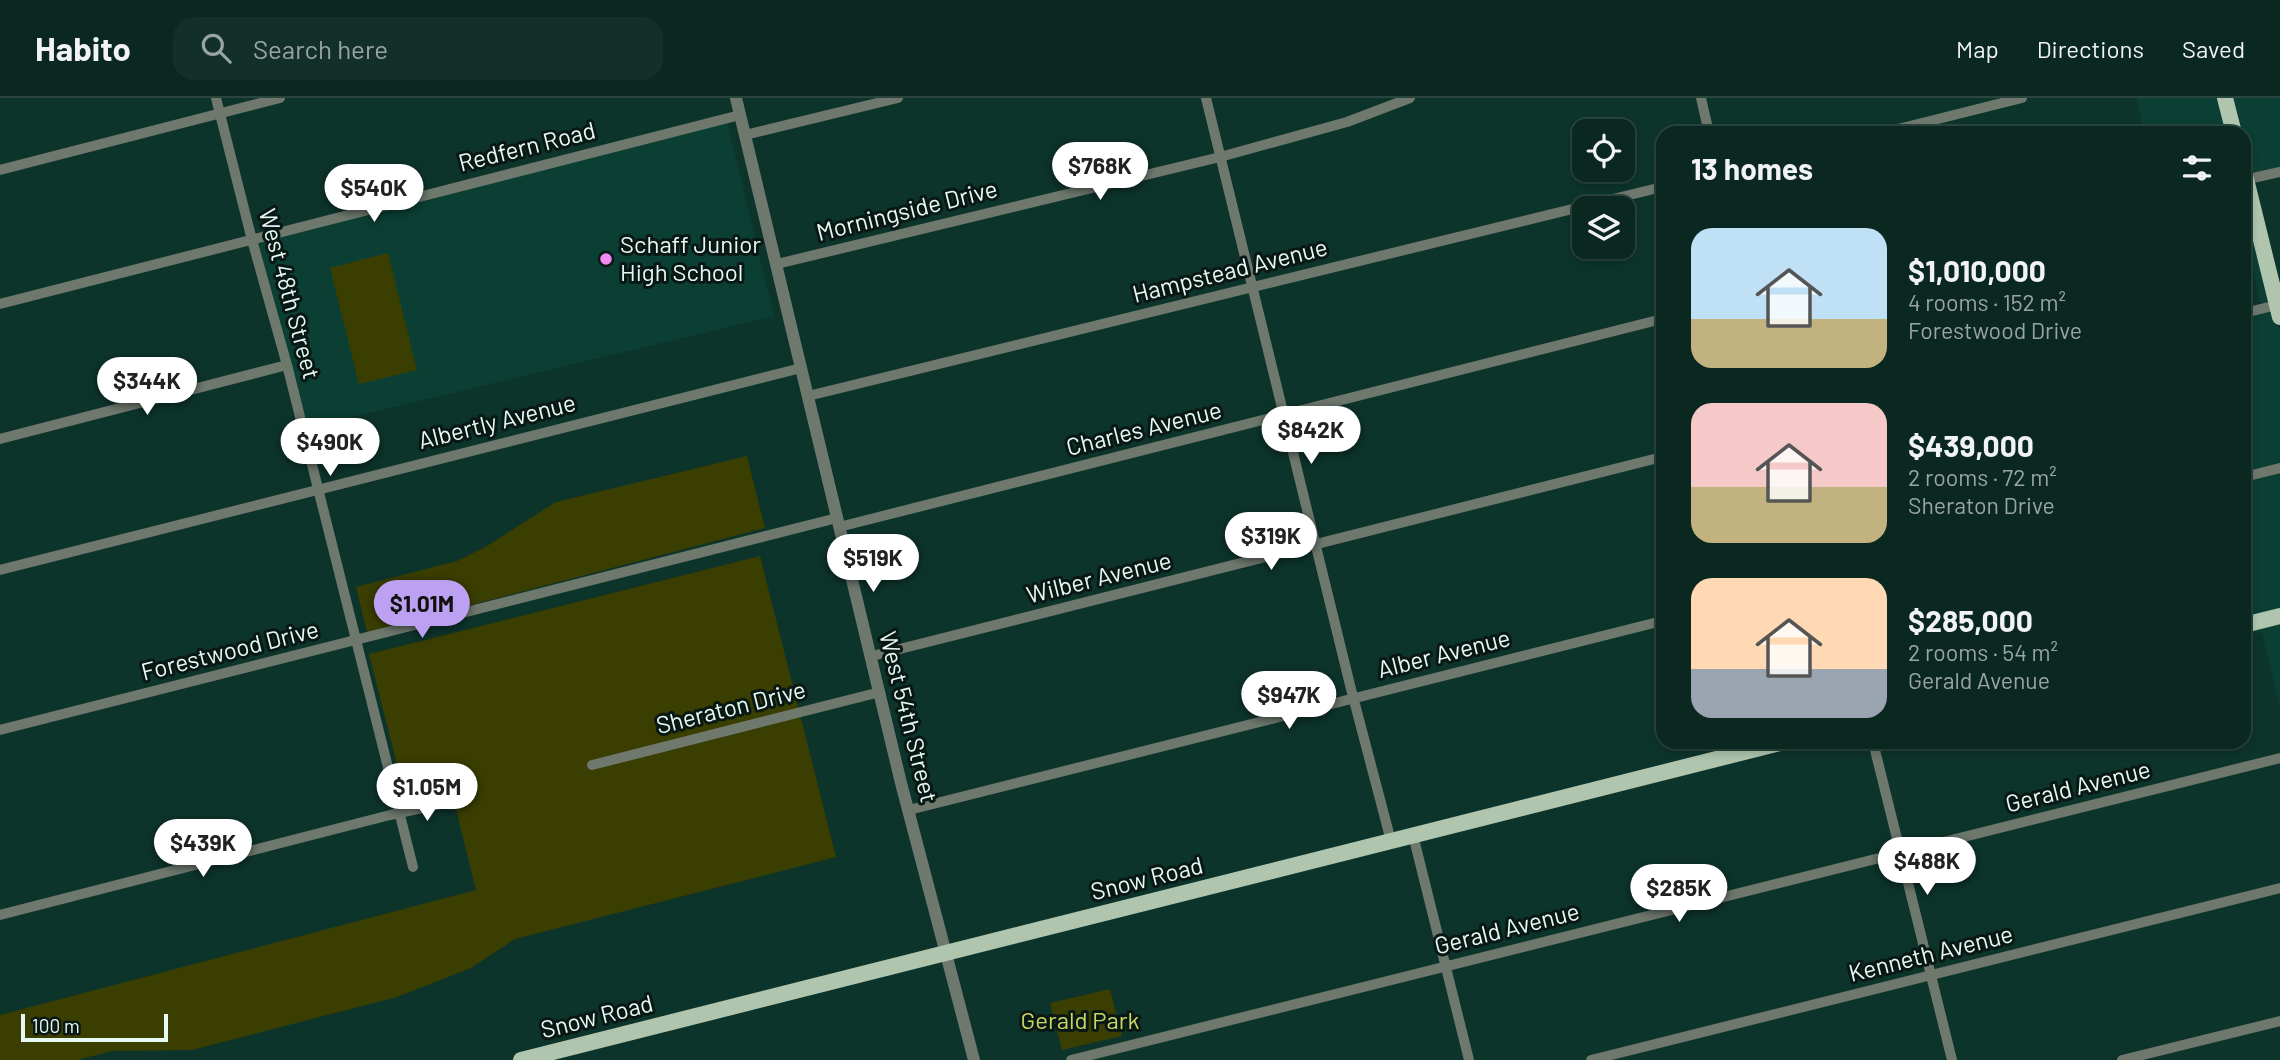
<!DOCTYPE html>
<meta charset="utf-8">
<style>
body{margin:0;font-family:Barlow,sans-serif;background:#132f29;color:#f1f3f6;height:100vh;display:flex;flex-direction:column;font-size:26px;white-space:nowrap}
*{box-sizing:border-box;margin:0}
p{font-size:23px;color:#99a5a5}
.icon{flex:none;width:38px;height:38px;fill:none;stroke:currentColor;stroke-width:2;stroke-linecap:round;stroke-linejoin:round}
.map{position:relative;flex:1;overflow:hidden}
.drawer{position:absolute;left:1656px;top:28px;width:595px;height:623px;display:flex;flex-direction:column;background:#0a2720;border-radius:21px;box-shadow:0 4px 10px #0003,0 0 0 2px #2a443e}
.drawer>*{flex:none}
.buttons{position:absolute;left:1572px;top:21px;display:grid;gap:14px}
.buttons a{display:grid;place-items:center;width:63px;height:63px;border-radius:14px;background:#0a2720;box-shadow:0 4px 10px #0003,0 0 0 2px #2a443e;font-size:35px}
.scale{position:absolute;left:21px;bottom:18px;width:147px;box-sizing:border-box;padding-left:7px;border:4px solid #e6faf3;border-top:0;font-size:19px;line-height:24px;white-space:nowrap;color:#e6faf3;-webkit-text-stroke:5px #091814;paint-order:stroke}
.price{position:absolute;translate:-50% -60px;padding:0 16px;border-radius:24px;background:#fff;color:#222;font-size:23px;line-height:46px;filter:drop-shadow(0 2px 4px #0008)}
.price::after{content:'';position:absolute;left:50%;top:42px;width:21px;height:16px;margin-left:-10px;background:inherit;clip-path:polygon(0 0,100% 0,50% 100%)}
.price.current{background:#bca0f2;color:#111}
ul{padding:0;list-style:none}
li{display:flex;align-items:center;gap:21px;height:175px;padding:0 35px}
li span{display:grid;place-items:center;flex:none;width:196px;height:140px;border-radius:21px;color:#555}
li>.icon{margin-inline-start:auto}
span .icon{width:84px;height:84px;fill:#fffc;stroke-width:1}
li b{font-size:30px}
h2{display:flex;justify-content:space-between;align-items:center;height:84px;padding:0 35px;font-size:30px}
header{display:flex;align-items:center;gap:42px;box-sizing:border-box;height:98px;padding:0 35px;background:#0a2720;border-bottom:2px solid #2a443e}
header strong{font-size:33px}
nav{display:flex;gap:38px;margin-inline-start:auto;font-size:24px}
.search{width:490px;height:63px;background:#132f29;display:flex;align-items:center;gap:18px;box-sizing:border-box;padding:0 24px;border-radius:21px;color:#99a5a5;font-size:26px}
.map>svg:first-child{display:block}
.built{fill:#0b3f34}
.green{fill:#3a3e00}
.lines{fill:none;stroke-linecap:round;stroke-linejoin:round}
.minor{stroke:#6e786d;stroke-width:10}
.tertiary{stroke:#6e786d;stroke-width:12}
.primary{stroke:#afc5ae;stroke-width:16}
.poi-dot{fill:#f18af4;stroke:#091814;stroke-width:2.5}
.labels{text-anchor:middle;stroke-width:6;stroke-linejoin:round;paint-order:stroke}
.street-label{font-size:24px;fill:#e6faf3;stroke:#091814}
.poi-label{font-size:24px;fill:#e6faf3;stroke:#091814;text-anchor:start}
.park-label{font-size:24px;fill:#cbd763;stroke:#091814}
</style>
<header>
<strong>Habito</strong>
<div class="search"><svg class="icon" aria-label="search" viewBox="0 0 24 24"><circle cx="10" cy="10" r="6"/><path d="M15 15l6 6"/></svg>Search here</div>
<nav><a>Map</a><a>Directions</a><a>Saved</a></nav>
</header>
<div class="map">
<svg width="2280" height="962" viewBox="0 0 2280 962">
<rect width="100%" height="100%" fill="#0d342b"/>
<path class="built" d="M2136,0H2280V76L2245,86L2280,234V609L2262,534L2248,537L2244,520V219L2263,214L2244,134V35H2145Z
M727,24L774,218L306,330L256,146Z"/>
<path class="green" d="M388,155L417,272L359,286L330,170Z
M747,358L765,430L367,534L356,489L457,463L487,448L556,404Z
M760,458L836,759L515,841L471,870L397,899L192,952L112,953L77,962H0V917L476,792L453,699L408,710L369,556Z
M1110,891L1122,938L1062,952L1050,905Z"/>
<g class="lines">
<path class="minor" d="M216,0L252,142L287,267L413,769
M1206,0L1351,591L1391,743
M1701,0L1709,35
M1882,35L2022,0
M745,37L898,0
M0,72L280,0
M2244,82L2280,74
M777,166L1220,59L1347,24L1410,0
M0,206L740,17
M2244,215L2277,207
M808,298L1662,89
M0,341L287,267
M2244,379L2280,370
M839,429L1662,221
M0,472L801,270
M872,558L1662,359
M0,632L837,420
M1873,644L1952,962
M592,667L880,594
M909,712L1662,523
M1413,737L1469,962
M0,817L390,717L449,704
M1071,962L2280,660
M1591,962L2280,790
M2122,962L2280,923"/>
<path class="tertiary" d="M736,0L901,685L974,962"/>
<path class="primary" d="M2225,0L2234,35
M2244,73L2280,219
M2244,527L2280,518
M521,962L1784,644"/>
</g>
<circle class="poi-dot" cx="606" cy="161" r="7"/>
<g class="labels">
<g class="street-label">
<text transform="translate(527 49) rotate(-14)" y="8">Redfern Road</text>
<text transform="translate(907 113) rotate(-14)" y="8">Morningside Drive</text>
<text transform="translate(1230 173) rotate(-14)" y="8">Hampstead Avenue</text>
<text transform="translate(289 196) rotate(75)" y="8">West 48th Street</text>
<text transform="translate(497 324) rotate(-14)" y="8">Albertly Avenue</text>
<text transform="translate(1144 331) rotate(-14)" y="8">Charles Avenue</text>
<text transform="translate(1099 480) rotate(-14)" y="8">Wilber Avenue</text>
<text transform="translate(230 553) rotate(-14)" y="8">Forestwood Drive</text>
<text transform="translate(1444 556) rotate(-14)" y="8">Alber Avenue</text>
<text transform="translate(731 610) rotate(-14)" y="8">Sheraton Drive</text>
<text transform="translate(908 619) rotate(76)" y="8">West 54th Street</text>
<text transform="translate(2078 689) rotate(-14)" y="8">Gerald Avenue</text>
<text transform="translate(1147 781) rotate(-14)" y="8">Snow Road</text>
<text transform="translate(1507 831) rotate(-14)" y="8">Gerald Avenue</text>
<text transform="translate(1931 856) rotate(-14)" y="8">Kenneth Avenue</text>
<text transform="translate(597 919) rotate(-14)" y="8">Snow Road</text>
</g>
<g class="poi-label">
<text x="620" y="155">Schaff Junior<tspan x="620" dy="28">High School</tspan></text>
</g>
<g class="park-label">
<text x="1080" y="931">Gerald Park</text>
</g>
</g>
</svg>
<div class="buttons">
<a><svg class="icon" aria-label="locate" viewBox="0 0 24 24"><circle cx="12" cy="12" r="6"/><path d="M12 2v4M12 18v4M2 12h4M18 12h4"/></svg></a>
<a><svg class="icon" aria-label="layers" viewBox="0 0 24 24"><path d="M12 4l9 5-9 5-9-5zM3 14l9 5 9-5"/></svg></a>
</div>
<div class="scale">100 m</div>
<b class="price" style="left:1100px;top:104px">$768K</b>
<b class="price" style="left:374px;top:126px">$540K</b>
<b class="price" style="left:147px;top:319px">$344K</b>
<b class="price" style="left:1311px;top:368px">$842K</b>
<b class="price" style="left:330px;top:380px">$490K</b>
<b class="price" style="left:1271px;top:474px">$319K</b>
<b class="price" style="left:873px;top:496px">$519K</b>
<b class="price current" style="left:422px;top:542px">$1.01M</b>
<b class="price" style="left:1289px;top:633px">$947K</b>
<b class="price" style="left:427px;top:725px">$1.05M</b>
<b class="price" style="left:203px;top:781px">$439K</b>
<b class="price" style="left:1927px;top:799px">$488K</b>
<b class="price" style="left:1679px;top:826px">$285K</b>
<section class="drawer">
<h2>13 homes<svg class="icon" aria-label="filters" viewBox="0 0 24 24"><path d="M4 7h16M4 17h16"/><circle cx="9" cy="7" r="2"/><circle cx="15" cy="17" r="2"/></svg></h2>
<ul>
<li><span style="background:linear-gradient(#bfe0f5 65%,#c2b280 0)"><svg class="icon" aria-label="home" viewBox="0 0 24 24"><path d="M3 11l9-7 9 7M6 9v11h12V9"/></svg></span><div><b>$1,010,000</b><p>4 rooms · 152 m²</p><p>Forestwood Drive</p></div></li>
<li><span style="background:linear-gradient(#f6c9c9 60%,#c2b280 0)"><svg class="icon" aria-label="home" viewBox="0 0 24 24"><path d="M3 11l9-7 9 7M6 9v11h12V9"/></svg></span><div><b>$439,000</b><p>2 rooms · 72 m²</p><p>Sheraton Drive</p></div></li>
<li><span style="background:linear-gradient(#ffd9b3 65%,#9aa5b1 0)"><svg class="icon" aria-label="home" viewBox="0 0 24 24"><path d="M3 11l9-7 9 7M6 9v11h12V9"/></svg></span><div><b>$285,000</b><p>2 rooms · 54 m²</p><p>Gerald Avenue</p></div></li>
</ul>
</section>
</div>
